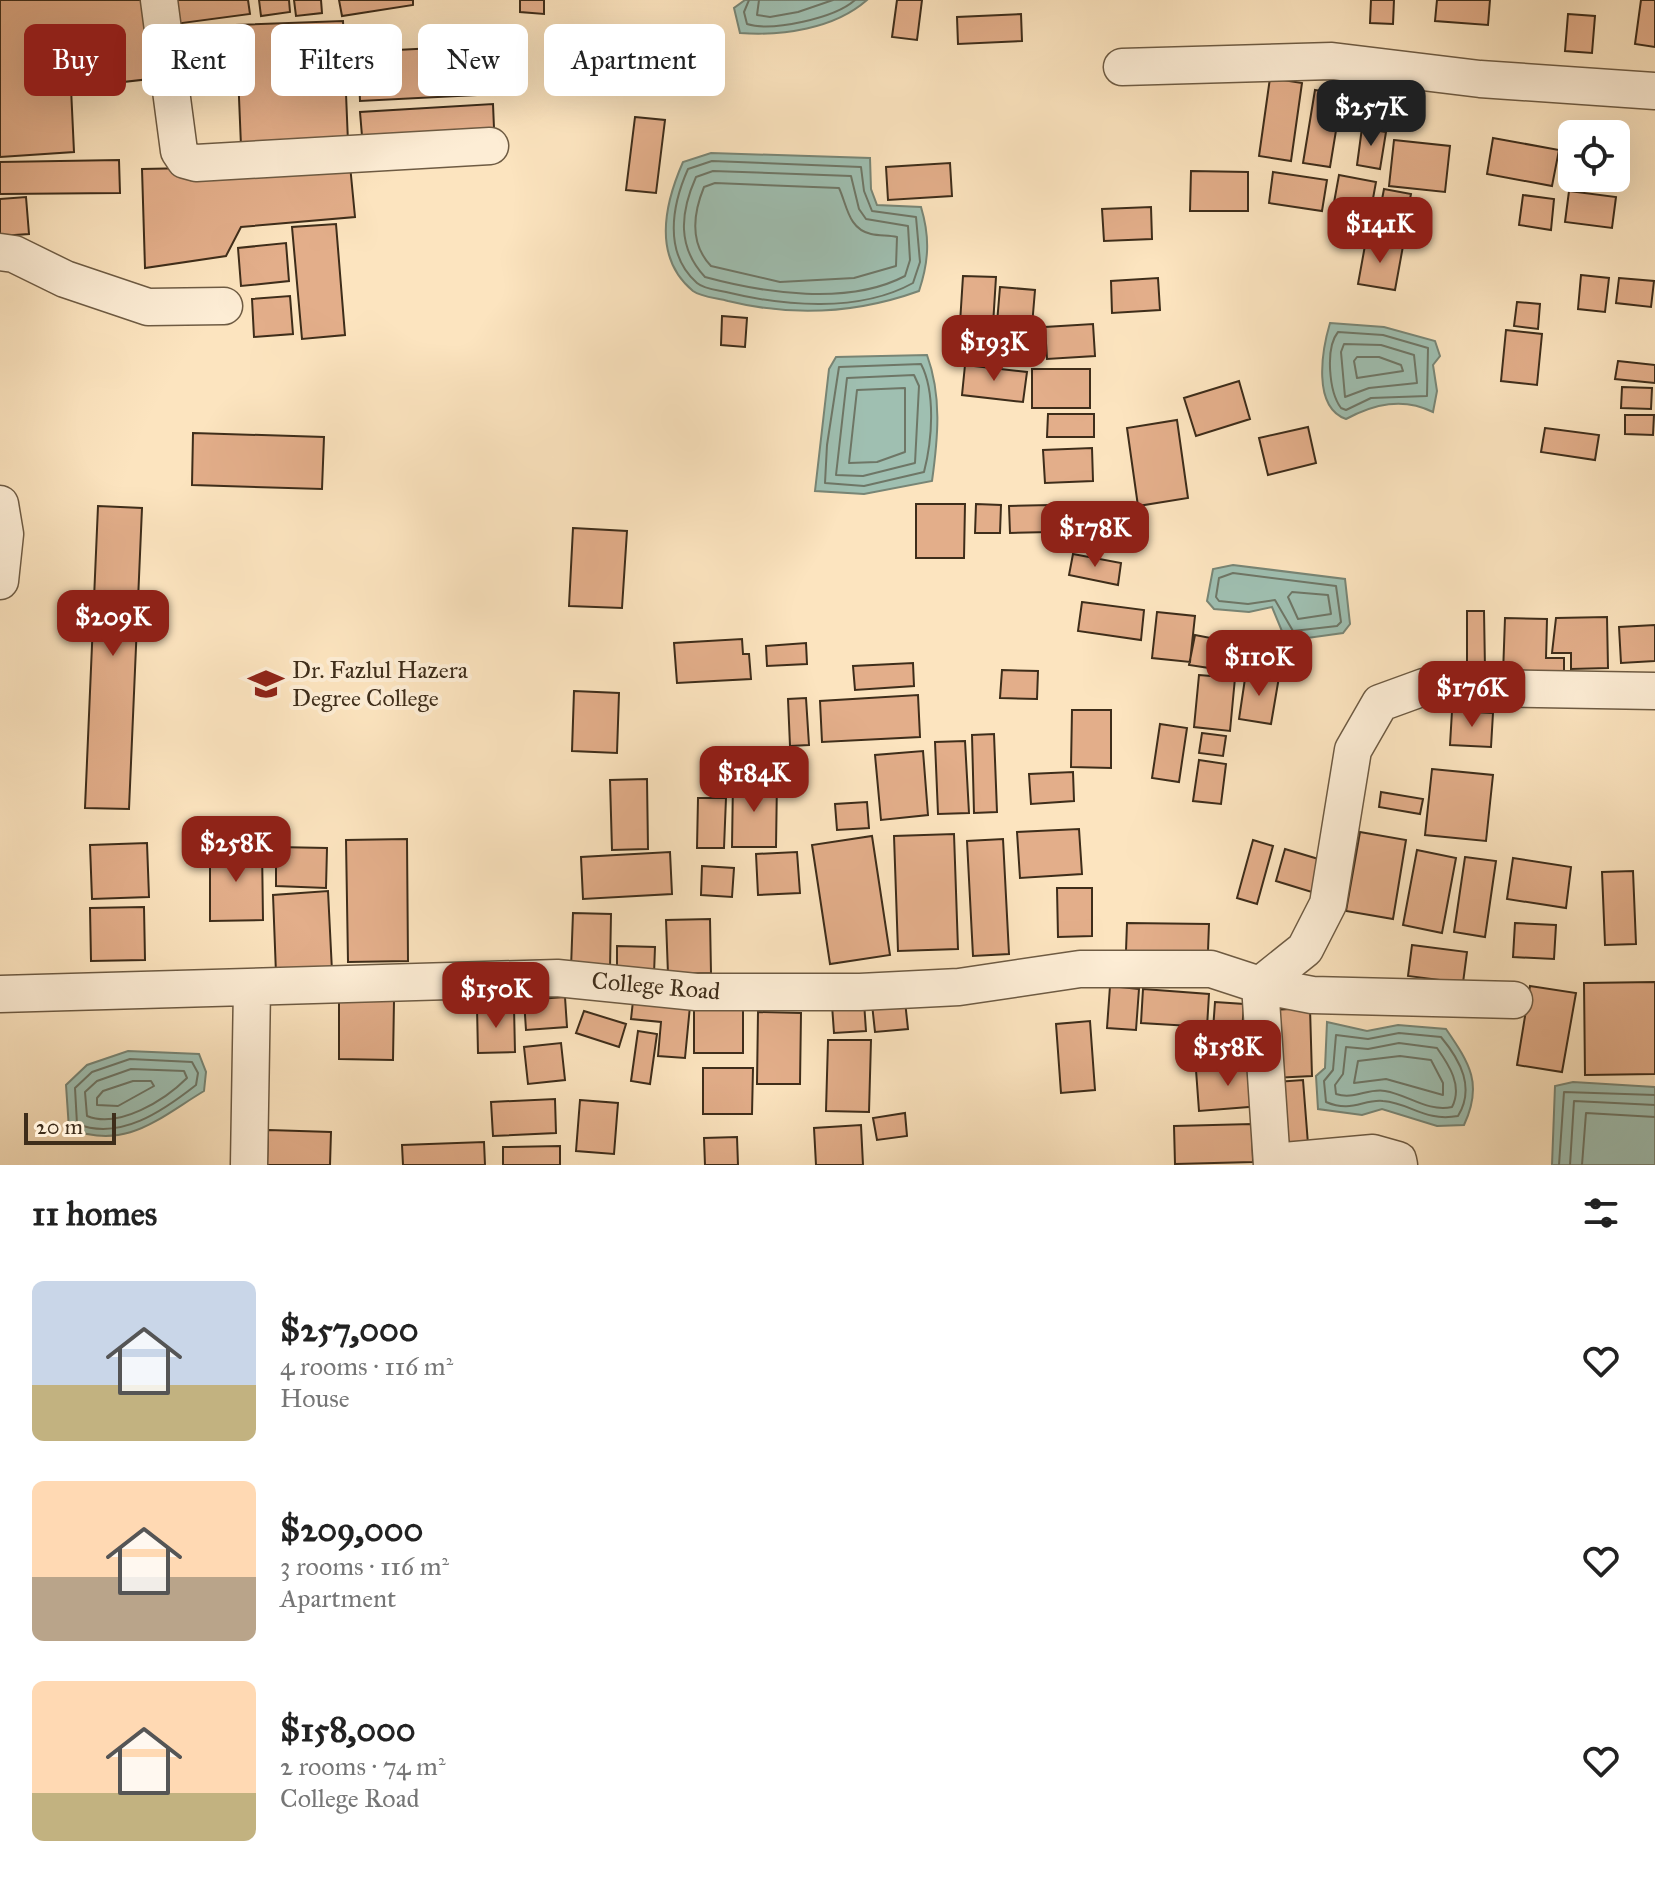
<!DOCTYPE html>
<meta charset="utf-8">
<style>
body{margin:0;font-family:"IM FELL Great Primer",serif;background:#f2f2f2;color:#222;height:100vh;display:flex;flex-direction:column;font-size:30px;white-space:nowrap}
*{box-sizing:border-box;margin:0}
p{font-size:26px;color:#767676}
.icon{flex:none;width:44px;height:44px;fill:none;stroke:currentColor;stroke-width:2;stroke-linecap:round;stroke-linejoin:round}
.map{position:relative;height:1165px;overflow:hidden}
.drawer{display:flex;flex-direction:column;background:#fff;flex:1}
.drawer>*{flex:none}
.top-card{position:absolute;left:24px;top:24px;width:800px;height:72px;display:flex;gap:16px}
.tools{position:absolute;left:1558px;top:120px;display:grid;gap:16px}
.tools a{display:grid;place-items:center;width:72px;height:72px;border-radius:12px;background:#fff;box-shadow:0 8px 32px #0002;font-size:40px}
.scale{position:absolute;left:24px;bottom:20px;width:92px;box-sizing:border-box;padding-left:8px;border:4px solid #3e2d1a;border-top:0;font-size:22px;line-height:28px;white-space:nowrap;color:#3e2d1a;-webkit-text-stroke:6px #fdedd5;paint-order:stroke}
.price{position:absolute;translate:-50% -68px;padding:0 18px;border-radius:16px;background:#8f2418;color:#fff;font-size:26px;line-height:52px;filter:drop-shadow(0 2px 4px #0008)}
.price::after{content:'';position:absolute;left:50%;top:48px;width:24px;height:18px;margin-left:-12px;background:inherit;clip-path:polygon(0 0,100% 0,50% 100%)}
.price.on{background:#222;color:#fff}
ul{padding:0;list-style:none}
li{display:flex;align-items:center;gap:24px;height:200px;padding:0 32px}
li span{display:grid;place-items:center;flex:none;width:224px;height:160px;border-radius:12px;color:#555}
li>.icon{margin-inline-start:auto}
span .icon{width:96px;height:96px;fill:#fffc;stroke-width:1}
li b{font-size:34px}
h2{display:flex;justify-content:space-between;align-items:center;height:96px;padding:0 32px;font-size:34px}
.pill{padding:0 28px;border-radius:12px;background:#fff;box-shadow:0 8px 32px #0002;font-size:28px;line-height:72px}
.pill.on{background:#8f2418;color:#fff}
.map>svg:first-child{display:block}
.water{fill:#9fbfb1;stroke:#788575;stroke-width:2}
.lines{fill:none;stroke-linecap:round;stroke-linejoin:round}
.shore{stroke:#6e7666;stroke-width:2}
.building{fill:#e3ae8a;stroke:#3e2d1a;stroke-width:2}
.minor-casing{stroke:#6e5b43;stroke-width:39}
.minor{stroke:#fdedd5;stroke-width:36}
.labels{text-anchor:middle;stroke-width:8;stroke-linejoin:round;paint-order:stroke}
.poi-label{font-size:24px;fill:#3e2d1a;stroke:#fdedd5;text-anchor:start}
.street-label{font-size:24px;fill:#3e2d1a;stroke:#fdedd5}
</style>
<div class="map">
<svg width="1655" height="1165" viewBox="0 0 1655 1165">
<rect width="100%" height="100%" fill="#fce4bf"/>
<filter id="stains"><feTurbulence type="fractalNoise" baseFrequency=".0025" numOctaves="4"/><feColorMatrix values="0 0 0 0 .2 0 0 0 0 .09 0 0 0 0 .02 0 0 0 .5 -.17"/></filter>
<radialGradient id="worn" r=".72"><stop offset=".6" stop-color="#630" stop-opacity="0"/><stop offset="1" stop-color="#630" stop-opacity=".3"/></radialGradient>
<path class="water" d="M745,0H867C834,29 782,36 740,33L734,8Z
M711,153L870,158L871,189L877,205L921,207C930,237 929,261 919,291C855,314 793,317 728,301C717,298 701,297 693,291C652,257 665,203 683,162Z
M1330,323L1384,327L1435,341L1440,356L1433,365L1437,391L1433,412C1403,397 1374,404 1346,419C1312,407 1322,350 1330,323Z
M927,355C942,396 938,438 932,481L864,494L815,491L829,369L836,357Z
M1233,565L1345,579L1350,624L1343,633L1286,641L1272,607L1249,612L1214,609L1207,601L1213,569Z
M1327,1022L1367,1031L1398,1025L1446,1029C1470,1064 1483,1084 1464,1125L1437,1126L1382,1109L1362,1115L1318,1109L1316,1076L1325,1068Z
M128,1051L199,1054L206,1072L204,1091C156,1120 127,1150 69,1129L66,1085L87,1065Z
M1573,1082L1655,1087V1165H1552L1555,1086Z"/>
<g class="lines">
<path class="shore" d="M749,0L744,12L747,24C772,32 835,18 855,0
M759,0L757,15L770,17L798,12L833,0
M712,161L861,167L864,191L872,211L916,217L920,262L913,283C859,313 783,306 726,292C717,290 704,289 697,283C663,253 672,205 688,169Z
M713,171L851,176L859,209L866,219L908,226L910,260L905,276C848,306 764,293 705,277C677,247 680,213 696,177Z
M715,183L839,188C847,205 848,229 871,234C880,236 889,235 897,237L896,266L854,278L780,282L711,266C690,244 693,214 704,187Z
M1338,332L1383,335L1428,348L1427,396L1371,398L1346,410L1341,408C1329,392 1325,348 1338,332Z
M1344,344L1381,345L1414,355L1417,383L1369,388L1345,397L1341,352Z
M1357,357H1379L1401,365L1403,371L1357,378L1354,361Z
M921,364C936,393 932,441 924,472L864,486L825,483L827,445L839,367Z
M914,375L919,386L915,463L863,476L836,475L847,378Z
M905,388V452L877,462L849,463L857,390Z
M1233,573L1336,586L1341,622L1337,626L1293,631L1275,600L1248,604L1219,601L1216,597L1219,578Z
M1292,592L1328,595L1331,614L1298,619L1288,597Z
M1399,1033L1441,1037C1461,1061 1475,1088 1458,1116C1424,1122 1411,1103 1383,1101C1363,1099 1352,1113 1326,1102L1324,1081L1333,1070L1336,1035L1368,1039Z
M1399,1043L1437,1048C1449,1065 1463,1086 1452,1107C1427,1112 1409,1095 1385,1091C1368,1088 1354,1100 1336,1094L1335,1085L1343,1074L1346,1047L1368,1049Z
M1400,1056L1431,1060L1443,1083V1095L1386,1079L1354,1083L1358,1061Z
M130,1059L192,1062L198,1073L196,1085C163,1111 120,1141 77,1124L75,1088L92,1072Z
M131,1069L184,1071L187,1078C165,1100 119,1129 87,1116L85,1092L97,1081Z
M133,1081H151L154,1086L118,1106L97,1105V1098L103,1091Z
M1559,1165L1564,1092L1655,1095
M1570,1165L1574,1101L1655,1105
M1582,1165L1586,1113L1655,1117"/>
</g>
<path class="building" d="M0,0H148L158,78L71,88L74,152L0,157Z
M172,0H248L250,14L175,24Z
M259,0H289L290,12L261,16Z
M294,0H321L322,13L296,16Z
M339,0H413V5L342,16Z
M520,0H544V14L520,12Z
M897,0H922L917,40L892,37Z
M1371,0H1394L1393,24L1370,23Z
M1437,0H1490L1488,25L1435,21Z
M1641,0H1655V47L1635,44Z
M1021,14L1022,41L958,44L957,17Z
M1568,14L1595,16L1592,53L1565,51Z
M343,21L348,142L241,146L236,25Z
M229,25L232,50L187,56L183,31Z
M493,45L496,94L360,101L358,52Z
M1270,78L1302,83L1291,161L1259,156Z
M1315,90L1342,94L1330,167L1303,163Z
M493,104L494,128L362,136L360,112Z
M635,117L665,120L656,193L626,190Z
M1362,128L1386,132L1380,169L1357,165Z
M1493,138L1559,150L1552,186L1487,174Z
M1394,140L1450,146L1445,192L1389,186Z
M119,160L120,193L0,194V162Z
M950,163L952,196L888,200L886,167Z
M350,165L355,217L241,227L226,256L145,268L142,169Z
M1191,171L1248,172V211H1190Z
M1273,172L1327,180L1322,211L1269,203Z
M1339,175L1376,182L1368,226L1331,219Z
M1384,189L1411,194L1407,214L1380,210Z
M1569,191L1616,197L1612,228L1565,222Z
M1523,195L1554,199L1551,230L1519,225Z
M26,197L29,234L0,236V199Z
M1151,207L1152,239L1104,241L1102,209Z
M336,224L345,335L302,339L292,227Z
M1366,240L1403,246L1395,290L1358,284Z
M286,243L289,281L241,286L238,248Z
M1581,275L1609,278L1605,312L1578,309Z
M963,276L996,277L993,325L960,323Z
M1158,278L1160,310L1112,313L1111,281Z
M1619,278L1654,281L1651,307L1616,303Z
M1000,287L1035,290L1032,326L997,323Z
M290,296L293,334L254,337L252,299Z
M1517,302L1540,304L1538,329L1514,326Z
M722,316L747,318L745,347L721,345Z
M1093,324L1095,356L1047,359L1045,327Z
M1506,330L1542,334L1537,385L1501,381Z
M1618,361L1655,365V383L1615,379Z
M965,365L1027,372L1023,402L962,395Z
M1032,369H1090V408H1032Z
M1239,381L1250,419L1196,436L1184,398Z
M1622,387L1652,388L1651,409L1621,408Z
M1048,414H1094V437H1047Z
M1625,415H1654L1653,435L1625,434Z
M1177,420L1188,498L1138,506L1127,428Z
M1308,427L1316,463L1268,475L1259,438Z
M1545,428L1599,435L1595,460L1541,452Z
M193,433L324,437L322,489L192,485Z
M1092,448L1093,481L1045,483L1043,450Z
M1062,503H1110L1114,544L1061,542Z
M916,504H965L964,558H916Z
M976,504L1001,505L1000,533H975Z
M1050,505V532L1010,533L1009,506Z
M98,506L142,508L129,809L85,808Z
M573,528L627,531L622,608L569,606Z
M1073,554L1121,563L1118,585L1069,575Z
M1082,602L1144,610L1141,640L1078,631Z
M1467,611H1484L1485,669H1467Z
M1157,612L1195,616L1190,662L1152,658Z
M1607,617L1608,668L1571,669V653H1552L1556,618Z
M1505,618L1547,619L1546,658H1564V676L1503,674Z
M1655,625V661L1621,663L1619,627Z
M1195,635L1221,640L1216,669L1189,665Z
M742,639L743,654H749L751,679L677,683L674,643Z
M806,643L807,664L767,666L766,646Z
M913,663L914,686L855,690L853,666Z
M1002,670L1038,671L1037,699L1000,698Z
M1246,672L1279,677L1271,724L1239,719Z
M1199,675L1235,678L1230,731L1194,727Z
M574,691L619,693L617,753L572,751Z
M918,695L920,737L822,742L820,701Z
M806,698L809,745L790,746L788,699Z
M1072,710H1111V768L1071,767Z
M1452,711L1493,713L1491,747L1450,745Z
M1160,724L1187,728L1179,782L1152,778Z
M1202,733L1226,736L1223,756L1199,753Z
M994,734L997,812L974,813L972,735Z
M965,741L969,813L938,814L935,742Z
M923,751L928,815L881,820L875,755Z
M1199,760L1226,764L1221,804L1193,801Z
M1432,769L1493,775L1486,841L1425,835Z
M1073,772L1074,801L1031,804L1029,774Z
M647,779L648,849L612,850L610,780Z
M733,780H777L776,847H732Z
M1381,792L1423,799L1420,814L1379,807Z
M698,798H726L724,848H697Z
M867,802L869,828L837,830L835,804Z
M1079,829L1082,874L1020,878L1017,832Z
M1360,832L1406,840L1393,919L1346,911Z
M954,834L958,949L898,951L894,836Z
M872,836L890,955L830,964L812,845Z
M407,839L408,961L348,962L346,840Z
M1003,839L1009,954L973,956L967,841Z
M1253,840L1273,846L1257,904L1237,898Z
M147,843L149,897L92,899L90,845Z
M262,847L263,920L210,921V848Z
M276,847L327,848L326,888L276,886Z
M1285,849L1325,861L1315,893L1276,881Z
M1417,850L1456,858L1442,933L1403,925Z
M670,852L672,894L583,899L581,857Z
M797,852L800,893L758,895L756,854Z
M1465,857L1496,861L1485,937L1454,932Z
M1513,858L1571,867L1566,908L1507,899Z
M702,866L734,868L732,897L701,895Z
M1633,871L1636,944L1605,945L1602,872Z
M1057,888H1092V936L1058,937Z
M328,891L332,971L276,974L273,895Z
M144,907L145,960L91,961L90,908Z
M573,913L611,914L610,969L571,968Z
M710,919L711,973L668,974L666,920Z
M1127,923L1209,924L1208,951H1126Z
M1515,923L1556,925L1554,959L1513,957Z
M1412,945L1467,952L1463,983L1408,976Z
M617,946L655,947L654,974H617Z
M1655,982V1074L1585,1075L1584,983Z
M1110,986L1139,989L1136,1030L1107,1028Z
M1530,986L1576,993L1562,1072L1517,1065Z
M1143,989L1209,994L1207,1027L1141,1023Z
M565,997L567,1027L526,1030L524,1000Z
M339,1000L394,1001L393,1060L339,1059Z
M633,1001L690,1006L685,1058L658,1056L661,1022L631,1019Z
M905,1001L908,1029L875,1032L872,1004Z
M864,1002L866,1031L834,1033L832,1005Z
M1215,1002L1244,1004L1241,1046L1212,1044Z
M477,1007H514L515,1052L478,1053Z
M694,1007H743V1053H694Z
M1310,1008L1312,1076L1273,1078L1271,1010Z
M584,1011L626,1024L619,1047L576,1033Z
M758,1012L801,1013L800,1084H757Z
M1090,1021L1095,1090L1061,1093L1056,1024Z
M638,1031L657,1034L650,1084L631,1081Z
M828,1040H871L869,1112L826,1111Z
M561,1043L565,1080L528,1084L524,1047Z
M1258,1065L1261,1106L1199,1111L1196,1070Z
M703,1068H753L752,1114H703Z
M1303,1080L1308,1144L1282,1146L1276,1082Z
M555,1099L556,1133L493,1136L491,1102Z
M580,1100L618,1103L614,1154L576,1151Z
M905,1113L907,1136L877,1140L873,1118Z
M1252,1124L1253,1162L1175,1164L1174,1126Z
M861,1125L863,1165H816L814,1128Z
M268,1130L331,1132L330,1165H267Z
M737,1137L738,1165H705L704,1138Z
M484,1142L485,1165H403L402,1145Z
M560,1146V1165H503V1147Z"/>
<g class="lines">
<g class="minor-casing">
<path id="minor" d="M159,0L179,151L185,160L196,163L490,146
M1122,67L1332,61L1480,79L1655,91
M0,252L14,254L65,279L148,307L224,306
M0,504L5,534L0,581
M1260,985L1305,949L1328,904L1353,750L1380,703L1424,687L1655,691
M1260,985L1272,1165
M0,994L557,978L696,992H860L959,987L1080,969H1211L1260,985L1312,995L1514,1000
M1273,1162L1373,1153L1398,1160L1399,1165
M249,1165L252,988"/>
</g>
<use href="#minor" class="minor"/>
</g>
<defs>
<g id="university-bare" transform="scale(2.76)"><path d="M0-5L7-2L0 1L-7-2ZM-4 1L0 2.5L4 1V4Q0 6-4 4Z" fill="#8f2418" stroke="#fdedd5" stroke-width="2.5" paint-order="stroke"/></g>
</defs>
<g fill-rule="evenodd">
<use href="#university-bare" x="266" y="684"/>
</g>
<g class="labels">
<g class="poi-label">
<text x="292" y="678">Dr. Fazlul Hazera<tspan x="292" dy="28">Degree College</tspan></text>
</g>
<g class="street-label">
<text transform="translate(656 986) rotate(5)" y="8">College Road</text>
</g>
</g>
<rect width="100%" height="100%" filter="url(#stains)"/>
<rect width="100%" height="100%" fill="url(#worn)"/>
</svg>
<div class="tools">
<a><svg class="icon" aria-label="locate" viewBox="0 0 24 24"><circle cx="12" cy="12" r="6"/><path d="M12 2v4M12 18v4M2 12h4M18 12h4"/></svg></a>
</div>
<div class="scale">20 m</div>
<b class="price on" style="left:1371px;top:148px">$257K</b>
<b class="price" style="left:1380px;top:265px">$141K</b>
<b class="price" style="left:994px;top:383px">$193K</b>
<b class="price" style="left:1095px;top:569px">$178K</b>
<b class="price" style="left:113px;top:658px">$209K</b>
<b class="price" style="left:1259px;top:698px">$110K</b>
<b class="price" style="left:1472px;top:729px">$176K</b>
<b class="price" style="left:754px;top:814px">$184K</b>
<b class="price" style="left:236px;top:884px">$258K</b>
<b class="price" style="left:496px;top:1030px">$150K</b>
<b class="price" style="left:1228px;top:1088px">$158K</b>
<div class="top-card">
<a class="pill on">Buy</a>
<a class="pill">Rent</a>
<a class="pill">Filters</a>
<a class="pill">New</a>
<a class="pill">Apartment</a>
</div>
</div>
<section class="drawer">
<h2>11 homes<svg class="icon" aria-label="filters" viewBox="0 0 24 24"><path d="M4 7h16M4 17h16"/><circle cx="9" cy="7" r="2"/><circle cx="15" cy="17" r="2"/></svg></h2>
<ul>
<li><span style="background:linear-gradient(#c9d6e8 65%,#c2b280 0)"><svg class="icon" aria-label="home" viewBox="0 0 24 24"><path d="M3 11l9-7 9 7M6 9v11h12V9"/></svg></span><div><b>$257,000</b><p>4 rooms · 116 m²</p><p>House</p></div><svg class="icon" aria-label="heart" viewBox="0 0 24 24"><path d="M12 20l-8-8c-3-5 5-10 8-4 3-6 11-1 8 4z"/></svg></li>
<li><span style="background:linear-gradient(#ffd9b3 60%,#b9a48a 0)"><svg class="icon" aria-label="home" viewBox="0 0 24 24"><path d="M3 11l9-7 9 7M6 9v11h12V9"/></svg></span><div><b>$209,000</b><p>3 rooms · 116 m²</p><p>Apartment</p></div><svg class="icon" aria-label="heart" viewBox="0 0 24 24"><path d="M12 20l-8-8c-3-5 5-10 8-4 3-6 11-1 8 4z"/></svg></li>
<li><span style="background:linear-gradient(#ffd9b3 70%,#c2b280 0)"><svg class="icon" aria-label="home" viewBox="0 0 24 24"><path d="M3 11l9-7 9 7M6 9v11h12V9"/></svg></span><div><b>$158,000</b><p>2 rooms · 74 m²</p><p>College Road</p></div><svg class="icon" aria-label="heart" viewBox="0 0 24 24"><path d="M12 20l-8-8c-3-5 5-10 8-4 3-6 11-1 8 4z"/></svg></li>
</ul>
</section>
